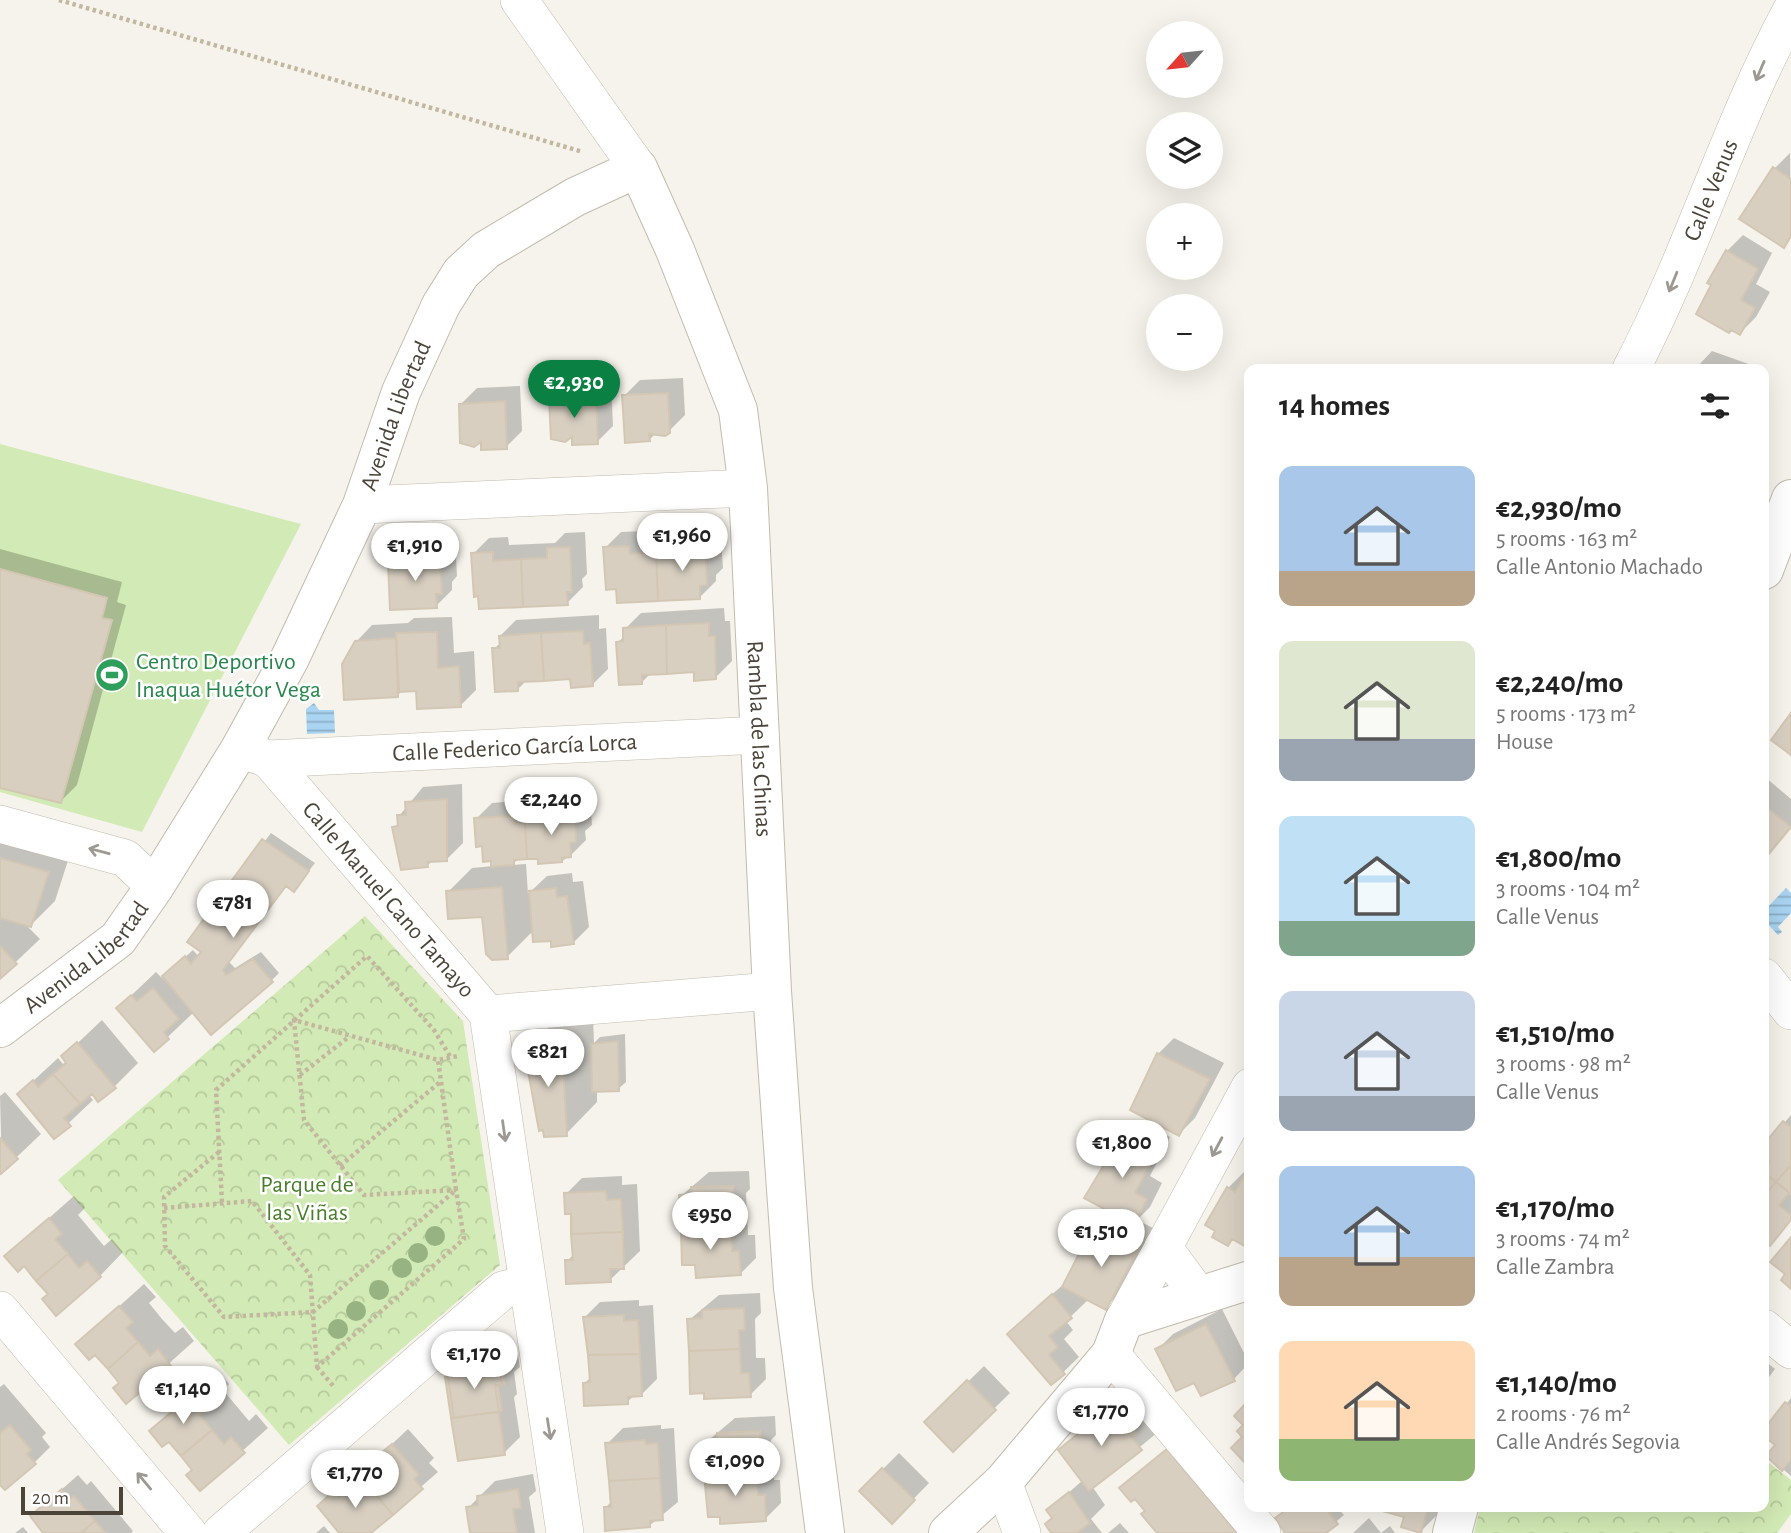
<!DOCTYPE html>
<meta charset="utf-8">
<style>
body{margin:0;font-family:"Alegreya Sans",sans-serif;background:#f6f6f6;color:#222;height:100vh;display:flex;flex-direction:column;font-size:26px;white-space:nowrap}
*{box-sizing:border-box;margin:0}
p{font-size:23px;color:#767676}
.icon{flex:none;width:38px;height:38px;fill:none;stroke:currentColor;stroke-width:2;stroke-linecap:round;stroke-linejoin:round}
.map{position:relative;flex:1;overflow:hidden}
.details{position:absolute;left:1244px;top:364px;width:525px;height:1148px;display:flex;flex-direction:column;background:#fff;border-radius:14px;box-shadow:0 7px 28px #0002}
.details>*{flex:none}
.needle{width:46px;rotate:243deg}
.tools{position:absolute;left:1146px;top:21px;display:grid;gap:14px}
.tools a{display:grid;place-items:center;width:77px;height:77px;border-radius:50%;background:#fff;box-shadow:0 7px 28px #0002;font-size:35px}
.scale{position:absolute;left:21px;bottom:18px;width:102px;box-sizing:border-box;padding-left:7px;border:4px solid #4b4439;border-top:0;font-size:19px;line-height:24px;white-space:nowrap;color:#4b4439;-webkit-text-stroke:5px #fff;paint-order:stroke}
.price{position:absolute;translate:-50% -60px;padding:0 16px;border-radius:24px;background:#fff;color:#222;font-size:23px;line-height:46px;filter:drop-shadow(0 2px 4px #0008)}
.price::after{content:'';position:absolute;left:50%;top:42px;width:21px;height:16px;margin-left:-10px;background:inherit;clip-path:polygon(0 0,100% 0,50% 100%)}
.price.active{background:#0b8043;color:#fff}
ul{padding:0;list-style:none}
li{display:flex;align-items:center;gap:21px;height:175px;padding:0 35px}
li span{display:grid;place-items:center;flex:none;width:196px;height:140px;border-radius:14px;color:#555}
li>.icon{margin-inline-start:auto}
span .icon{width:84px;height:84px;fill:#fffc;stroke-width:1}
li b{font-size:30px}
h2{display:flex;justify-content:space-between;align-items:center;height:84px;padding:0 35px;font-size:30px}
.map>svg:first-child{display:block}
.forest{fill:url(#forest-crowns)}
.pitch{fill:#d2eab5}
.water{fill:url(#water-rules)}
.shadow{fill:#0003}
.building{fill:#d8cfc1;stroke:#d3c7b4;stroke-width:2}
.lines{fill:none;stroke-linecap:round;stroke-linejoin:round}
.minor-casing{stroke:#c2bbae;stroke-width:38}
.tertiary-casing{stroke:#c2bbae;stroke-width:40}
.path{stroke:#c4b79f;stroke-width:4.5;stroke-dasharray:3.5 3.5;stroke-linecap:butt}
.minor{stroke:#fff;stroke-width:37}
.tertiary{stroke:#fff;stroke-width:38}
.tree{fill:#97b381}
.oneway{stroke:#9c9892}
.labels{text-anchor:middle;stroke-width:5;stroke-linejoin:round;paint-order:stroke}
.street-label{font-size:24px;fill:#4b4439;stroke:#fff}
.leisure-label{font-size:24px;fill:#27864d;stroke:#fff;text-anchor:start}
.park-label{font-size:24px;fill:#4a7f2a;stroke:#fff}
</style>
<div class="map">
<svg width="1791" height="1533" viewBox="0 0 1791 1533">
<defs>
<pattern id="forest-crowns" width="20" height="18" patternUnits="userSpaceOnUse" patternTransform="scale(1.75)"><rect width="20" height="18" fill="#d2eab5"/><path d="M2 6a3 3 0 1 1 6 0M12 15a3 3 0 1 1 6 0" fill="none" stroke="#b6ca9c"/></pattern>
<pattern id="water-rules" width="6" height="5" patternUnits="userSpaceOnUse" patternTransform="scale(1.75)"><rect width="6" height="5" fill="#a9d4f2"/><path d="M0 2.5h6" fill="none" stroke="#8caec5"/></pattern>
</defs>
<rect width="100%" height="100%" fill="#f6f3ec"/>
<path class="forest" d="M365,916L463,1021L500,1265L289,1445L58,1180Z
M1764,1459L1791,1480V1514L1777,1533H1474L1480,1507H1764Z"/>
<path class="pitch" d="M0,444L301,524L142,832L0,792Z"/>
<path class="water" d="M314,703L319,710H334L335,733L307,734L306,709Z
M1786,888L1791,893V913L1778,927L1782,932L1778,935L1764,920V911Z"/>
<path class="shadow" d="M1790,153L1791,238L1783,245L1774,169Z
M1743,235L1772,253L1756,284L1770,292L1756,317L1740,333L1727,251Z
M1712,351L1757,367L1756,369H1695Z
M683,378L685,415L669,431L656,433L649,440L624,396L640,380Z
M611,382L613,426L597,442L573,435L551,400L567,384Z
M520,386L522,431L506,447L483,440L461,404L477,388Z
M720,527L723,568L716,575V581L700,597L618,588L605,548L621,532L644,531L645,539L692,536L700,528Z
M585,532L587,574L582,579L583,587L567,603L473,554L489,538L508,537L509,545L555,543L565,533Z
M455,538L457,576L452,582V590L436,606L390,563L406,547L429,545L436,539Z
M0,549L122,582L117,602L126,605L77,785L61,801L0,786Z
M724,608L725,621H730L732,661L716,677L696,670L651,673L642,682L618,642L625,636V629L641,613Z
M599,615V629L606,628L608,669L592,685L572,677L527,680L518,689L494,649L501,642L500,636L516,620Z
M452,617L454,653L474,651L476,690L460,706L418,689L403,690L398,695L356,642L372,625L408,623L414,618Z
M1764,776L1791,799V828L1764,858Z
M462,784L463,843L447,859L433,860L427,866L394,828L399,822V816L423,787Z
M590,797L592,825L585,831L586,840L570,856L562,861L540,857L519,858L512,865L526,864L528,894L547,876L572,873L573,882L583,881L589,927L573,943L553,939L534,930L507,957L484,916L448,892L472,868L493,866L476,819L492,803L529,800V808L545,807L553,799Z
M0,828L72,848L55,901L31,925L24,923L40,939L0,977Z
M271,833L315,863L294,890L287,884L229,962L235,968L261,952L279,973L272,980L194,1012L154,1050L118,1008L156,972L162,978L193,950L199,957L203,952L189,941Z
M593,1017L594,1043L600,1037L625,1034L626,1082L618,1089L597,1090V1102L566,1134L526,1050L558,1018Z
M102,1020L138,1063L115,1086L89,1095L93,1100L55,1136L19,1094L58,1058L63,1064L67,1061L63,1057Z
M1174,1038L1224,1063L1195,1118L1179,1134L1158,1054Z
M5,1092L41,1134L2,1171L0,1096Z
M1791,1115V1221L1770,1244L1764,1239V1163L1768,1167L1772,1161L1764,1154V1147Z
M1139,1120L1170,1137L1150,1176L1162,1183L1150,1207L1137,1220L1155,1229L1121,1292L1105,1308L1089,1299L1066,1321L1073,1330L1064,1339L1079,1357L1052,1383L1025,1318L1065,1283L1089,1238L1105,1222L1115,1227L1124,1218L1123,1136Z
M749,1171L750,1189L746,1193L748,1235H755L756,1258L740,1274L681,1196L709,1172Z
M1244,1172L1247,1174L1233,1238L1228,1243L1217,1230L1207,1225L1228,1188Z
M622,1176V1185L637,1184L640,1251L610,1280L567,1261L574,1254L573,1212L566,1194L582,1178Z
M74,1196L85,1208L78,1215L104,1246L112,1239L123,1252L100,1276L50,1294L25,1264L6,1256Z
M144,1284L156,1297L149,1303L162,1319L175,1333L183,1327L194,1341L127,1401L121,1382L95,1352L77,1344Z
M760,1293L761,1313L755,1319L756,1358H765L766,1379L750,1395L689,1320L719,1295Z
M639,1300V1306L653,1305L657,1379L641,1395H635L627,1402L585,1383L591,1377L584,1318L600,1302Z
M1222,1309L1249,1363L1234,1379L1194,1380L1157,1350L1173,1334Z
M517,1348L520,1367L514,1372L517,1394L514,1397L520,1437L504,1453L447,1377L475,1354Z
M1764,1360L1775,1369L1764,1384Z
M984,1366L1010,1393L953,1449L927,1422Z
M218,1371L229,1384L223,1390L249,1421L256,1414L268,1428L200,1489L194,1470L169,1440L151,1431Z
M4,1384L46,1433L42,1437L50,1447L35,1462L0,1481V1387Z
M1131,1391L1157,1433L1092,1486L1105,1505L1091,1519L1102,1533H1054V1518L1049,1510L1083,1480L1060,1450Z
M1791,1398V1476L1768,1456L1778,1445L1764,1434Z
M1250,1402V1462L1248,1464L1233,1448L1244,1437L1245,1425L1236,1416Z
M775,1416L776,1435L771,1440L772,1455L774,1480H780L781,1503L765,1519L704,1444L735,1418Z
M661,1425V1429L674,1428L678,1502L649,1526L605,1508L612,1501L607,1444L623,1428Z
M408,1429L434,1458L429,1463L438,1472L368,1533H342L326,1499L342,1485L347,1491L372,1472L380,1464L376,1459Z
M1184,1434L1242,1533H1159L1135,1496L1121,1488Z
M899,1453L929,1483L892,1521L861,1491Z
M533,1474L536,1491L529,1497L535,1533H472L468,1508L495,1481Z
M78,1475L87,1485L91,1481L133,1531L131,1533H46L32,1516Z
M1290,1507H1337L1344,1515L1323,1533H1287L1284,1511Z
M1374,1507H1439L1437,1515L1421,1531L1406,1516Z
M1369,1518L1381,1533L1390,1526L1395,1533H1353Z
M1120,1523L1129,1533H1108Z
M324,1526L330,1533H316Z
M23,1527L28,1533H15Z"/>
<path class="building" d="M1773,167L1791,179V236L1784,248L1739,219Z
M1726,250L1758,269L1741,300L1755,308L1740,335L1731,330L1729,333L1696,314L1711,285L1707,283Z
M668,393L670,433L665,436L649,434L650,441L625,443L622,395Z
M596,397L598,444L572,445V437L565,442L551,439L549,399Z
M505,401L507,449L481,450V442L474,447L460,443L459,404Z
M705,542L707,585L700,586V599L658,601L656,552L683,551L682,543Z
M629,546L630,554L656,552L658,601L617,603L616,589L606,590L603,547Z
M570,547L572,592H567L568,605L523,607L521,559L547,558V548Z
M493,552V561L521,559L523,607L479,609L478,596L474,597L471,553Z
M439,553L442,594H436L437,608L390,610L388,562L419,560L418,554Z
M0,569L107,598L102,618L112,620L61,803L0,788Z
M709,623V636H715L716,679L694,681V672L667,674L666,625Z
M666,625L667,674L642,675V684L619,685L616,642L623,641V628Z
M583,631L584,644L590,643L593,686L571,688L570,679L544,681L541,633Z
M437,632L438,668L459,666L461,707L417,709L416,691L399,692L396,633Z
M541,633L544,681L518,682V691L495,692L492,648H500L499,636Z
M396,638L398,697L344,700L342,664L355,641Z
M1791,713V755L1771,740Z
M447,799V861L427,862L428,867L401,870L392,827L398,826L397,815H406L405,802Z
M1764,805L1791,827L1764,860Z
M575,812L576,842L570,843L571,857L562,858V862L538,864V859H527L525,823L535,822V814Z
M514,816V824L525,823L527,859L514,860V865L491,867V861L483,862L482,846L476,847L474,818Z
M262,839L309,871L294,892L286,886L223,970L226,975L253,959L273,982L211,1035L162,976L185,956L191,964L201,952L187,942Z
M0,858L49,872L31,927L0,918Z
M502,887L508,959L492,960L486,954L482,917L448,919L446,891Z
M556,888L557,897L567,896L574,944L551,947V941L533,942L529,891Z
M0,946L17,964L0,979Z
M153,988L179,1019L164,1032L169,1039L154,1052L116,1008L131,995L137,1001Z
M618,1041L619,1091L592,1092L591,1044Z
M77,1042L116,1088L98,1102L92,1094L80,1104L53,1074L66,1063L61,1056Z
M562,1047L567,1136L544,1137L543,1130L539,1131L524,1049Z
M1157,1053L1210,1079L1179,1136L1130,1110Z
M53,1074L80,1104L64,1118L71,1126L54,1139L17,1094L33,1080L38,1087Z
M1783,1121L1791,1127V1165L1776,1182L1764,1172L1770,1161L1764,1157V1144Z
M1122,1135L1156,1153L1135,1193L1147,1199L1134,1225L1084,1198Z
M0,1138L18,1159L1,1174L0,1172Z
M1791,1165V1194L1776,1182Z
M1250,1166V1245L1248,1248L1232,1239L1228,1246L1212,1237L1215,1231L1205,1225L1227,1187L1235,1192Z
M1764,1172L1776,1182L1764,1196Z
M1776,1182L1789,1193L1779,1205L1791,1215V1220L1770,1246L1764,1242V1196Z
M734,1186L731,1226L681,1230L679,1195L692,1194L691,1187Z
M606,1191L607,1200L621,1199L623,1232L571,1234V1214H565L564,1193Z
M49,1218L62,1234L55,1239L68,1254L36,1281L24,1266L18,1272L4,1256Z
M731,1226L732,1251H739L741,1275L696,1278L695,1265H682L681,1230Z
M1109,1230L1140,1245L1106,1310L1062,1287L1088,1236L1102,1244Z
M623,1232L624,1269H610L611,1282L566,1284L565,1260H573L571,1234Z
M1791,1237V1289L1781,1280L1785,1274L1770,1262Z
M68,1254L79,1268L87,1261L101,1277L56,1316L42,1299L48,1294L36,1281Z
M1052,1294L1072,1318L1049,1336L1058,1347L1049,1355L1065,1374L1051,1385L1007,1334Z
M119,1306L133,1322L126,1328L138,1342L108,1369L95,1355L89,1360L75,1344Z
M744,1308L745,1330H739L740,1349L689,1351L687,1319L702,1318V1310Z
M624,1315V1321L638,1320L640,1354L588,1355L583,1317Z
M1206,1324L1235,1381L1201,1396L1194,1383L1176,1391L1155,1349Z
M138,1342L150,1356L158,1349L171,1366L126,1404L113,1388L119,1383L108,1369Z
M740,1349L741,1373H749L751,1397L704,1399V1393L690,1394L689,1351Z
M640,1354L642,1396L628,1397V1404L584,1406L583,1383L590,1382L588,1355Z
M499,1363L502,1385H495L499,1412L451,1418L445,1377L457,1375V1370Z
M502,1363L505,1384L498,1385L502,1411L454,1418L448,1377L461,1375L460,1369Z
M967,1380L996,1410L953,1452L924,1422Z
M193,1394L206,1409L200,1415L212,1430L181,1456L169,1442L162,1447L149,1431Z
M1785,1402L1791,1406V1460L1782,1471L1766,1456L1775,1445L1764,1436V1429Z
M1245,1404L1250,1408L1248,1466L1231,1448L1242,1437L1237,1431L1243,1425L1234,1416Z
M1114,1405L1136,1433L1131,1437L1142,1450L1089,1491L1058,1450Z
M499,1412L505,1455L458,1461L451,1418Z
M10,1425L31,1450L27,1454L36,1464L5,1490L0,1485V1433Z
M212,1430L224,1444L231,1437L245,1453L200,1491L186,1475L192,1470L181,1456Z
M760,1431L761,1452L756,1453V1472L704,1474L702,1444L717,1442V1433Z
M645,1440L646,1444L658,1443L660,1478L609,1481L605,1443Z
M392,1444L419,1475L414,1479L423,1489L393,1515L363,1479L379,1465L374,1459Z
M1167,1449L1237,1533H1157L1141,1514L1145,1511L1135,1499L1131,1502L1119,1488Z
M882,1468L915,1500L892,1524L859,1491Z
M756,1472L758,1495H765L766,1521L720,1524V1517H708L704,1474Z
M660,1478L663,1520L650,1521V1527L605,1531L604,1507H611L609,1481Z
M363,1479L393,1515L371,1533H339L317,1506L334,1491L339,1497Z
M62,1489L70,1499L74,1496L95,1521L81,1533H43L30,1516Z
M518,1489L521,1508L513,1509L517,1533H470L466,1507L478,1505L477,1496Z
M1069,1492L1090,1523L1077,1533H1051L1045,1524L1052,1518L1046,1510Z
M1290,1507H1336L1329,1513L1338,1524L1326,1533H1285L1275,1518Z
M1368,1507H1428L1421,1533L1401,1527L1404,1517Z
M95,1521L106,1533H81Z"/>
<g class="lines">
<g class="minor-casing">
<g id="minor">
<path d="M519,0L638,168"/>
<path id="s1" d="M1631,369C1692,253 1729,126 1791,11"/>
<path d="M362,505L748,488"/>
<path id="s2" d="M240,749L268,759L488,1014L565,1533"/>
<path id="s3" d="M268,759L760,735"/>
<path d="M0,824L125,858L155,886"/>
<path d="M1764,977L1791,1011"/>
<path d="M488,1014L772,991"/>
<path d="M1163,1247L1199,1296"/>
<path d="M0,1310L188,1533"/>
<path d="M1124,1320L1250,1087"/>
<path d="M1764,1328L1791,1350"/>
<path d="M1111,1354L1262,1533"/>
<path d="M1003,1482L1022,1533"/>
<path d="M221,1533L503,1290L526,1284"/>
</g>
</g>
<g class="tertiary-casing">
<g id="tertiary">
<path d="M1764,570L1791,499"/>
<path id="s4" d="M0,1028L118,939L155,886L240,749L290,658L362,505L401,392L441,305L461,273L486,250L575,197L638,168L675,250L738,410L748,488L772,991L793,1288L825,1533"/>
<path d="M948,1533L1003,1482L1111,1354L1124,1320L1250,1280"/>
<path d="M1452,1533L1459,1507"/>
</g>
</g>
<path class="path" d="M59,0L583,152
M300,1075L350,1036
M219,1152L164,1197L165,1246L224,1317L313,1312L456,1190L438,1060
M340,1166L440,1082
M222,1202L216,1090L367,956L434,1030L451,1058
M164,1208L252,1201L310,1275L317,1367L464,1239L456,1190L364,1195L304,1120L294,1020L438,1060L458,1056
M317,1367L335,1388"/>
<use href="#minor" class="minor"/>
<use href="#tertiary" class="tertiary"/>
</g>
<g class="tree">
<circle cx="435" cy="1236" r="10"/>
<circle cx="418" cy="1253" r="10"/>
<circle cx="402" cy="1268" r="10"/>
<circle cx="379" cy="1290" r="10"/>
<circle cx="356" cy="1311" r="10"/>
<circle cx="338" cy="1329" r="10"/>
</g>
<defs><path id="oneway-shaft" d="M-6 0H5M1.5-3L5.5 0L1.5 3" fill="none" stroke-width="1.6" stroke-linecap="round" stroke-linejoin="round" transform="scale(1.75)"/></defs>
<g class="oneway">
<use href="#oneway-shaft" transform="translate(1760 71) rotate(113)"/>
<use href="#oneway-shaft" transform="translate(1673 282) rotate(112)"/>
<use href="#oneway-shaft" transform="translate(99 851) rotate(-165)"/>
<use href="#oneway-shaft" transform="translate(504 1131) rotate(82)"/>
<use href="#oneway-shaft" transform="translate(1217 1147) rotate(118)"/>
<use href="#oneway-shaft" transform="translate(549 1429) rotate(81)"/>
<use href="#oneway-shaft" transform="translate(144 1481) rotate(-130)"/>
</g>
<defs>
<g id="stadium-disc" transform="scale(1.75)"><circle r="9.5" fill="#2e9e5b" stroke="#fff"/><path d="M0-5a6.5 5 0 1 0 0 10a6.5 5 0 1 0 0-10ZM-3.5-1.8h7v3.6h-7Z" fill="#fff"/></g>
</defs>
<g fill-rule="evenodd">
<use href="#stadium-disc" x="112" y="675"/>
</g>
<g class="labels">
<g class="street-label">
<text dy="8" stroke="none"><textPath href="#s1" startOffset="196">Calle Venus</textPath></text>
<text dy="8" stroke="none"><textPath href="#s4" startOffset="742">Avenida Libertad</textPath></text>
<text dy="8" stroke="none"><textPath href="#s4" startOffset="1698">Rambla de las Chinas</textPath></text>
<text dy="8" stroke="none"><textPath href="#s3" startOffset="247">Calle Federico García Lorca</textPath></text>
<text dy="8" stroke="none"><textPath href="#s2" startOffset="215">Calle Manuel Cano Tamayo</textPath></text>
<text dy="8" stroke="none"><textPath href="#s4" startOffset="112">Avenida Libertad</textPath></text>
</g>
<g class="leisure-label">
<text x="136" y="669">Centro Deportivo<tspan x="136" dy="28">Inaqua Huétor Vega</tspan></text>
</g>
<g class="park-label">
<text x="307" y="1192">Parque de<tspan x="307" dy="28">las Viñas</tspan></text>
</g>
</g>
</svg>
<div class="tools">
<a><svg class="needle" viewBox="-14 -14 28 28"><path d="M0-13l5 13h-10z" fill="#e53935"/><path d="M0 13l5-13h-10z" fill="#767676"/></svg></a>
<a><svg class="icon" aria-label="layers" viewBox="0 0 24 24"><path d="M12 4l9 5-9 5-9-5zM3 14l9 5 9-5"/></svg></a>
<a>+</a>
<a>−</a>
</div>
<div class="scale">20 m</div>
<b class="price active" style="left:574px;top:420px">€2,930</b>
<b class="price" style="left:682px;top:573px">€1,960</b>
<b class="price" style="left:415px;top:583px">€1,910</b>
<b class="price" style="left:551px;top:837px">€2,240</b>
<b class="price" style="left:233px;top:940px">€781</b>
<b class="price" style="left:548px;top:1089px">€821</b>
<b class="price" style="left:1122px;top:1180px">€1,800</b>
<b class="price" style="left:710px;top:1252px">€950</b>
<b class="price" style="left:1101px;top:1269px">€1,510</b>
<b class="price" style="left:474px;top:1391px">€1,170</b>
<b class="price" style="left:183px;top:1426px">€1,140</b>
<b class="price" style="left:1101px;top:1448px">€1,770</b>
<b class="price" style="left:735px;top:1498px">€1,090</b>
<b class="price" style="left:355px;top:1510px">€1,770</b>
<section class="details">
<h2>14 homes<svg class="icon" aria-label="filters" viewBox="0 0 24 24"><path d="M4 7h16M4 17h16"/><circle cx="9" cy="7" r="2"/><circle cx="15" cy="17" r="2"/></svg></h2>
<ul>
<li><span style="background:linear-gradient(#a9c7e8 75%,#b9a48a 0)"><svg class="icon" aria-label="home" viewBox="0 0 24 24"><path d="M3 11l9-7 9 7M6 9v11h12V9"/></svg></span><div><b>€2,930/mo</b><p>5 rooms · 163 m²</p><p>Calle Antonio Machado</p></div></li>
<li><span style="background:linear-gradient(#dfe7d0 70%,#9aa5b1 0)"><svg class="icon" aria-label="home" viewBox="0 0 24 24"><path d="M3 11l9-7 9 7M6 9v11h12V9"/></svg></span><div><b>€2,240/mo</b><p>5 rooms · 173 m²</p><p>House</p></div></li>
<li><span style="background:linear-gradient(#bfe0f5 75%,#7fa58c 0)"><svg class="icon" aria-label="home" viewBox="0 0 24 24"><path d="M3 11l9-7 9 7M6 9v11h12V9"/></svg></span><div><b>€1,800/mo</b><p>3 rooms · 104 m²</p><p>Calle Venus</p></div></li>
<li><span style="background:linear-gradient(#c9d6e8 75%,#9aa5b1 0)"><svg class="icon" aria-label="home" viewBox="0 0 24 24"><path d="M3 11l9-7 9 7M6 9v11h12V9"/></svg></span><div><b>€1,510/mo</b><p>3 rooms · 98 m²</p><p>Calle Venus</p></div></li>
<li><span style="background:linear-gradient(#a9c7e8 65%,#b9a48a 0)"><svg class="icon" aria-label="home" viewBox="0 0 24 24"><path d="M3 11l9-7 9 7M6 9v11h12V9"/></svg></span><div><b>€1,170/mo</b><p>3 rooms · 74 m²</p><p>Calle Zambra</p></div></li>
<li><span style="background:linear-gradient(#ffd9b3 70%,#8fb573 0)"><svg class="icon" aria-label="home" viewBox="0 0 24 24"><path d="M3 11l9-7 9 7M6 9v11h12V9"/></svg></span><div><b>€1,140/mo</b><p>2 rooms · 76 m²</p><p>Calle Andrés Segovia</p></div></li>
</ul>
</section>
</div>
